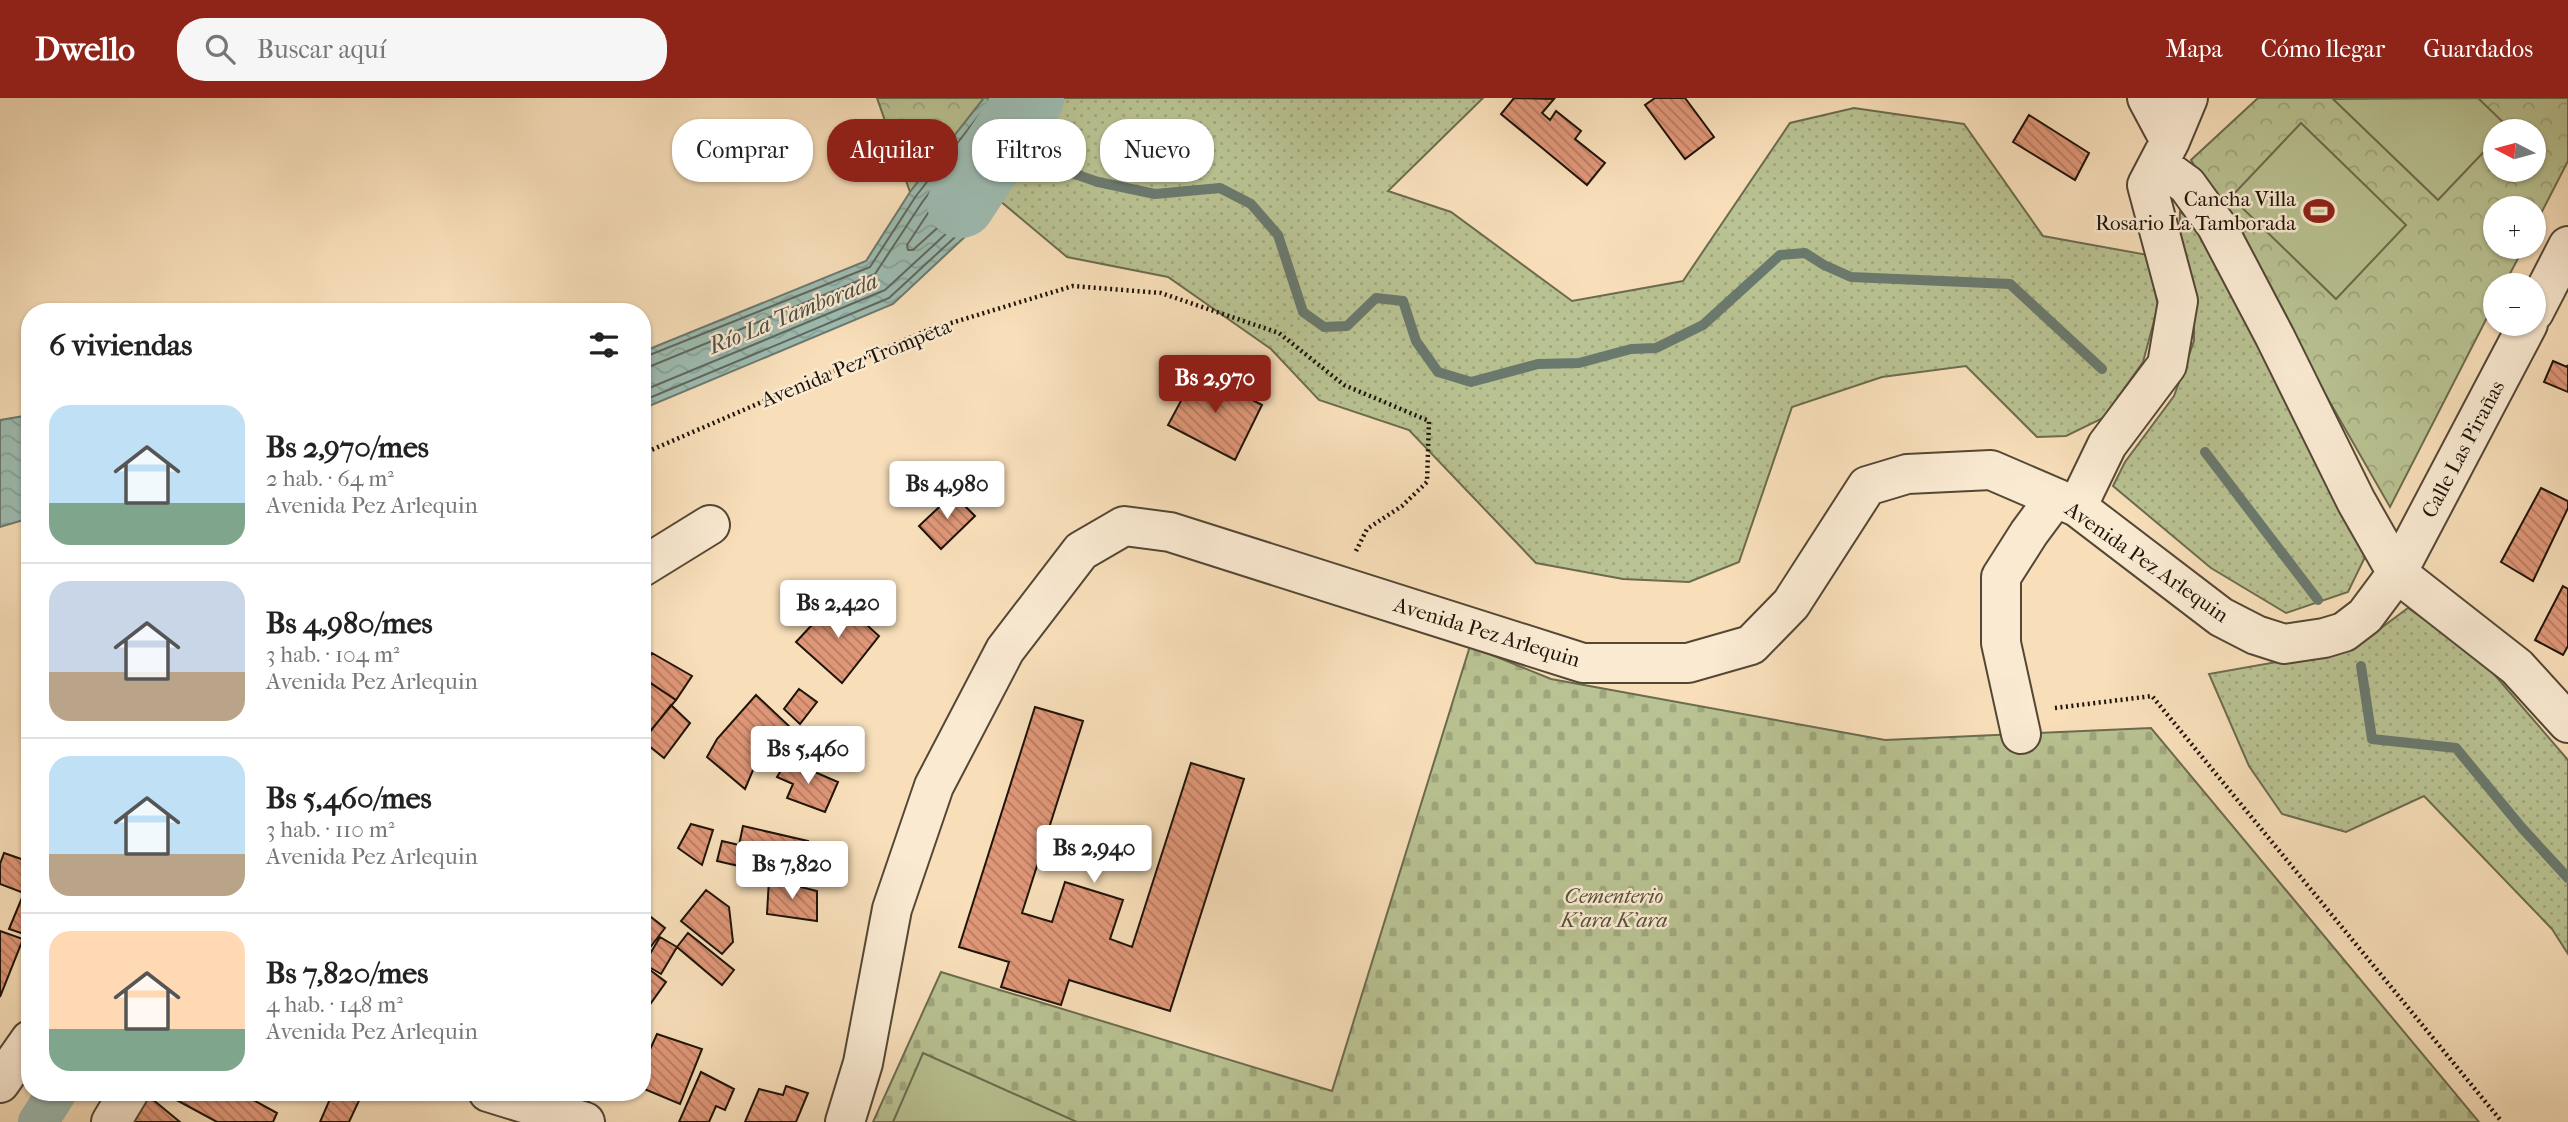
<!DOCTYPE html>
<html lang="es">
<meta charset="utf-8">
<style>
body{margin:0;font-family:"IM FELL French Canon",serif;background:#f6f6f6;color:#222;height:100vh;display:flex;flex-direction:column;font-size:26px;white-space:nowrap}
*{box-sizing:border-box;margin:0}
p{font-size:23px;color:#767676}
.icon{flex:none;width:38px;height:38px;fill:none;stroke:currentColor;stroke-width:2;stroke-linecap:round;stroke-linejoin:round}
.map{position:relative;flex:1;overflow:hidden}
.sheet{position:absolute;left:21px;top:205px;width:630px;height:798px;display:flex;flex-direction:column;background:#fff;border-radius:28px;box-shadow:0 2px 5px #0004}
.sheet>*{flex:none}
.top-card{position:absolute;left:672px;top:21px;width:665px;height:63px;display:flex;gap:14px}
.needle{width:46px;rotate:276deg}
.fabs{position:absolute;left:2483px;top:21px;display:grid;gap:14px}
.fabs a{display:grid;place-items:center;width:63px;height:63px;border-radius:50%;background:#fff;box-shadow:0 2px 5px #0004;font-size:35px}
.price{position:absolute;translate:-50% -60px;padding:0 16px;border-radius:7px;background:#fff;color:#222;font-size:23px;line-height:46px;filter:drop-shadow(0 2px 4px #0008)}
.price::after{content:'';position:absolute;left:50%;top:42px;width:21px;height:16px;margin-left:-10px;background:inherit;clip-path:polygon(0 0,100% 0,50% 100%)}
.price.active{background:#8f2418;color:#fff}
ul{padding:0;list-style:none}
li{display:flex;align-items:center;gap:21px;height:175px;padding:0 28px}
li+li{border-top:2px solid #e0e0e0}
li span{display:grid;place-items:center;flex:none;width:196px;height:140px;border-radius:21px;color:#555}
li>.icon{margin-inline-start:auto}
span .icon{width:84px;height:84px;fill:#fffc;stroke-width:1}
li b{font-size:30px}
h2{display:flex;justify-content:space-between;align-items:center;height:84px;padding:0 28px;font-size:30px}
.chip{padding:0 24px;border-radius:28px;background:#fff;box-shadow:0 2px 5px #0004;font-size:24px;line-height:63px}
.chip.active{background:#8f2418;color:#fff}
header{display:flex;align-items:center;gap:42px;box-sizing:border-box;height:98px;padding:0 35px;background:#8f2418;color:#fff}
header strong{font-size:33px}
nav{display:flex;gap:38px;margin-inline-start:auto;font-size:24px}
.search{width:490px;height:63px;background:#f6f6f6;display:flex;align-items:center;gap:18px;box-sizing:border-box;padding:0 24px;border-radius:28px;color:#767676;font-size:26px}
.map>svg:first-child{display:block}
.grass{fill:url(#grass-dots);stroke:#6c6b4e;stroke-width:2}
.forest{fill:url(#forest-crowns);stroke:#6c6b4e;stroke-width:2;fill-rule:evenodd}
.cemetery{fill:url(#cemetery-stones);stroke:#6c6b4e;stroke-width:2}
.garden{fill:#b9c292;stroke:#6c6b4e;stroke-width:2}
.water{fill:url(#water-waves);stroke:#6a796e;stroke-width:2}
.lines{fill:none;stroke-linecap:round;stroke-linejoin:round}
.shore{stroke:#5e685e;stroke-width:2}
.stream{stroke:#6a796e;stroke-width:10}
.canal{stroke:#9dbcb2;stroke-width:40}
.river{stroke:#9dbcb2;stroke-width:68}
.building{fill:url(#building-back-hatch);stroke:#1e1409;stroke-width:2}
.minor-casing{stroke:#544735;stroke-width:42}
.path{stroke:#1e1409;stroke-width:4.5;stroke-dasharray:2 3.5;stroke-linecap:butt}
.minor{stroke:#faead2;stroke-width:38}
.labels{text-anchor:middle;stroke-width:5;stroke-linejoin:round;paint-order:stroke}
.poi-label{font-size:21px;fill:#1e1409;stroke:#faead2;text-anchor:end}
.street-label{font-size:21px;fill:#1e1409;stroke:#faead2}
.park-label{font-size:21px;font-style:italic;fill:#545139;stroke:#faead2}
.water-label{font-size:23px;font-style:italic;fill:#4a4f44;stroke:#faead2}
</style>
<header>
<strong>Dwello</strong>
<div class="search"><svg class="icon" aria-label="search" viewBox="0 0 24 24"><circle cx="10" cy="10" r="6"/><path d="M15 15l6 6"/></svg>Buscar aquí</div>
<nav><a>Mapa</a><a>Cómo llegar</a><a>Guardados</a></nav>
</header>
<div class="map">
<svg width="2568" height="1024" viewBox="0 0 2568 1024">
<defs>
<pattern id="grass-dots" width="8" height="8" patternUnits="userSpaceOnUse" patternTransform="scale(1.75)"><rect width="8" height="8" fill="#b9c292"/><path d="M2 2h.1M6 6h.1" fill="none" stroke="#9fa67d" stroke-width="1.8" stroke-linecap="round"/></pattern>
<pattern id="forest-crowns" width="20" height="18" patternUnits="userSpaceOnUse" patternTransform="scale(1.75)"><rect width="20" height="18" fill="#b9c292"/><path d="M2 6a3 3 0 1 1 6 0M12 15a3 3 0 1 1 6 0" fill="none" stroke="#9fa67d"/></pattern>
<pattern id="cemetery-stones" width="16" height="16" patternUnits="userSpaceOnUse" patternTransform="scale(1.75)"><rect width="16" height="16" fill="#b9c292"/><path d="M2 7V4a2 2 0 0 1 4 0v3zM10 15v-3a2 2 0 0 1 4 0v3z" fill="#9fa67d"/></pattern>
<pattern id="water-waves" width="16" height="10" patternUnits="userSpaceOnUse" patternTransform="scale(1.75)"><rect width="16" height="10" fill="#9dbcb2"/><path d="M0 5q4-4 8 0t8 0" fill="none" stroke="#87a198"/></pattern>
<pattern id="building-back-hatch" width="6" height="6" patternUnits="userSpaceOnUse" patternTransform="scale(1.75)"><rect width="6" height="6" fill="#e09778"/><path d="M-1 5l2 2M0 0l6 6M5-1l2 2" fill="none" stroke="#b57a61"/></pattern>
</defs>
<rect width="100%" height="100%" fill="#f8dfba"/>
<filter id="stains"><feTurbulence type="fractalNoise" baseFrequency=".00286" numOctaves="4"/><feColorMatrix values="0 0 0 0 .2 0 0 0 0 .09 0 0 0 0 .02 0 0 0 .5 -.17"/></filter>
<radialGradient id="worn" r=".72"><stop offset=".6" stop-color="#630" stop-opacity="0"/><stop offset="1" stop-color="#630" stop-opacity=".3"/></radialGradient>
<path class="grass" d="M1063,0H1483L1388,93L1451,114L1572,203L1683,183L1790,25L1854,10L1964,26L2043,138L2148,157L2158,208L2143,264L2103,320L2066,338L2037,339L1966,268L1882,279L1792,309L1739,464L1689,484L1623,481L1536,465L1409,332L1319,302L1271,251L1168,179L1067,159L999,102Z
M2180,114L2203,130L2365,459L2348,494L2286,515L2211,470L2113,388L2125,364L2174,298L2194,243V200L2179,142Z
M2408,510L2481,561L2568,662V856L2552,831L2424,698L2346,734L2282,716L2249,668L2209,576L2316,557L2381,530Z"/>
<path class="forest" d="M877,0H984L910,94Z
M2258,0H2568V63L2534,129V110H2496V149H2524L2504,187H2496L2495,204L2390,409L2191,62ZM2496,33H2534V72H2496Z"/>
<path class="cemetery" d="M1470,548L1551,581L1885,642L2151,630L2479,1024H873L941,874L1332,993Z"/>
<path class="garden" d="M2478,0L2508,29L2504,33H2496L2495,42L2438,102L2333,1Z
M2301,25L2406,127L2336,201L2231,99Z
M923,955L1077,1024H893Z"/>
<path class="water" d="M984,0H1009L1015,77L985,120L893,206L642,311V254L866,163L910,94Z
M30,317V420L0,429V322Z"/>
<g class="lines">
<path class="shore" d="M983,46L987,49C987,55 990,65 988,71C980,95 932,134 913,152H908L907,147L932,109Z
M642,260L870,169L916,98L987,7L989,0
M642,269L651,268L875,176L923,103L989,19L994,20L998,74L974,110L885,192L642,293
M642,303L889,200L980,116L1007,76L1002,0"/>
<path class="stream" d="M1002,51L1098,84L1155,96L1220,90L1251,106L1278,137L1303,214L1324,229L1347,228L1376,200L1403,203L1416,243L1438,274L1471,284L1538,266L1579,265L1631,251L1656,250L1703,227L1780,157L1805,155L1824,167L1851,179L2010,186L2102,271
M2205,354L2318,502
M2361,568L2372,641L2456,650L2522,730L2568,780"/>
<path class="canal" d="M38,1024L57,994"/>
<path class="river" d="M961,106L1030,0"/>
</g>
<path class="building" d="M1514,0L1554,1L1542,15L1550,22L1556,13L1581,33L1575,41L1605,65L1587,87L1501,16Z
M1655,0H1685L1714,39L1685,61L1645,7Z
M2029,17L2089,55L2075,82L2013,44Z
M2553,263L2567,269L2568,267V294L2544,284Z
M1197,273L1262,307L1235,362L1168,327Z
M2541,390L2568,403V410L2533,483L2501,464Z
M953,396L975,418L941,451L919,428Z
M2563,488L2568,491V548L2563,557L2535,542Z
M837,500L879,538L842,585L796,544Z
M652,555L692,578L676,602L642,579V567Z
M650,585L676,602L647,637L642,634V596Z
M799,591L817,604L800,626L784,611Z
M756,597L792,631L753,672L745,691L707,659L717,641Z
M671,607L690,625L664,660L643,643Z
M1035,609L1083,623L1022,815L1052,824L1065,784L1123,802L1110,841L1132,849L1191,665L1244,681L1170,913L1069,882L1061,907L1001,889L1009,864L959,849Z
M787,662L838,684L825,714L787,700L793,686L777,679Z
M691,726L713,732L702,767L678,750Z
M743,728L808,743L799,782L717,763L722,743L739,747Z
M4,755L30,764V838L9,831L24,795L0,786V766Z
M769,781L817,793V823L767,816Z
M706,792L729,809L733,844L722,856L681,823Z
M642,812L665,830L642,860Z
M0,833L23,841L0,899Z
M688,835L734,872L722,887L677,849Z
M660,839L677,849L661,876L644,866Z
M642,866L666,884L651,905L642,898Z
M657,936L702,951L680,1006L642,990V969Z
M701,974L734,991L725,1012L716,1008L709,1024H679Z
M786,988L808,995L796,1024H745L759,991L783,997Z
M174,994H239L277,1015L273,1024H217L171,999Z
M333,994H363L349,1024H320Z
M557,994H593L587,1008L555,999Z
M146,996L180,1024H128Z"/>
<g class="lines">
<g class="minor-casing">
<path id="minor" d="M2147,0L2170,43
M2158,66L2187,87L2216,127L2275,239L2356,403L2397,475L2517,569L2568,625
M2534,214L2568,148
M2077,409L2107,347L2167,267L2178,203L2147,87L2170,43L2188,0
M642,469L710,427
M2021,636L2001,545V479L2029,435L2055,400
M0,985L30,942
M488,994L585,1024
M111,1024L129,994
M845,1024L863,965L892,811L934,688L1005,552L1081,453L1124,428L1170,434L1583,565H1688L1751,547L1791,506L1867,388L1907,376L1991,372L2077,409L2221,519L2256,537L2284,546L2324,540L2344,534L2365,518L2397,475L2528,226"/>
</g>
<path class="path" d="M642,356L928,232L1073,188L1161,195L1279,235L1344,287L1429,323L1427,384L1402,408L1367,431L1356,453
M2055,610L2152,598L2502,1024"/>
<use href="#minor" class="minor"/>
</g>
<defs>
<g id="stadium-bare" transform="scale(2.415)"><path d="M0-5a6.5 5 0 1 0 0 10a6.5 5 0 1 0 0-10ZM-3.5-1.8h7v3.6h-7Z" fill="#8f2418" stroke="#faead2" stroke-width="2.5" paint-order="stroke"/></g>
</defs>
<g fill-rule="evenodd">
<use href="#stadium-bare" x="2319" y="113"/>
</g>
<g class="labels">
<g class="poi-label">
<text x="2296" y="108">Cancha Villa<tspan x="2296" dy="24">Rosario La Tamborada</tspan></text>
</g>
<g class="street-label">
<text transform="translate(856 265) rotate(-22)" y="7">Avenida Pez Trompeta</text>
<text transform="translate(2463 351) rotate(-62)" y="7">Calle Las Pirañas</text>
<text transform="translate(2147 464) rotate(35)" y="7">Avenida Pez Arlequin</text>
<text transform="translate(1487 534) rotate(17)" y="7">Avenida Pez Arlequin</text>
</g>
<g class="park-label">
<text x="1614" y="805">Cementerio<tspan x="1614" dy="24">K'ara K'ara</tspan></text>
</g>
<g class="water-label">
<text transform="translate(793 215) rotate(-22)" y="8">Río La Tamborada</text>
</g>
</g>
<rect width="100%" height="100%" filter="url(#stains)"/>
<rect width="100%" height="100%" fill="url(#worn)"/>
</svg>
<div class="fabs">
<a><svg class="needle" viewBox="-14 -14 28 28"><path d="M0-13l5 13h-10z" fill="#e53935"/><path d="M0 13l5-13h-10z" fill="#767676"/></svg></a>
<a>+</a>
<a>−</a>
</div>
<b class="price active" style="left:1215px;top:317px">Bs 2,970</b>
<b class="price" style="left:947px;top:423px">Bs 4,980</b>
<b class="price" style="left:838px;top:542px">Bs 2,420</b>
<b class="price" style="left:808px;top:688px">Bs 5,460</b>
<b class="price" style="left:1094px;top:787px">Bs 2,940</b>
<b class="price" style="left:792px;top:803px">Bs 7,820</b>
<div class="top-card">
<a class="chip">Comprar</a>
<a class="chip active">Alquilar</a>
<a class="chip">Filtros</a>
<a class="chip">Nuevo</a>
</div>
<section class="sheet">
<h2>6 viviendas<svg class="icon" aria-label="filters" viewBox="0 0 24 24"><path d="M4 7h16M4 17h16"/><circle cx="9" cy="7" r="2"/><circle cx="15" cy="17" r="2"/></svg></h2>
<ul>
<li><span style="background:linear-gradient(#bfe0f5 70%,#7fa58c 0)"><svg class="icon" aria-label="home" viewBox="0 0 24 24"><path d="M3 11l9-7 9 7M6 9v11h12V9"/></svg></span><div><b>Bs 2,970/mes</b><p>2 hab. · 64 m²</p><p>Avenida Pez Arlequin</p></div></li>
<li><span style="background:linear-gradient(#c9d6e8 65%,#b9a48a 0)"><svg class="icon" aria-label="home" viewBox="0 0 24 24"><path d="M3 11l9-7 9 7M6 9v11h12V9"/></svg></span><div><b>Bs 4,980/mes</b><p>3 hab. · 104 m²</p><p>Avenida Pez Arlequin</p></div></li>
<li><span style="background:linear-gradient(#bfe0f5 70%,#b9a48a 0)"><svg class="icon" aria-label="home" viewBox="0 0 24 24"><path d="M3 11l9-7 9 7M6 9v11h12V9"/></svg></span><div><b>Bs 5,460/mes</b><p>3 hab. · 110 m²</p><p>Avenida Pez Arlequin</p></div></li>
<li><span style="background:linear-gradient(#ffd9b3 70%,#7fa58c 0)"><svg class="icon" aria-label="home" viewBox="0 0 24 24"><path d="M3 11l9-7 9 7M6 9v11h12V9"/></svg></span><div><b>Bs 7,820/mes</b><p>4 hab. · 148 m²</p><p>Avenida Pez Arlequin</p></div></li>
</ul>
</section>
</div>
